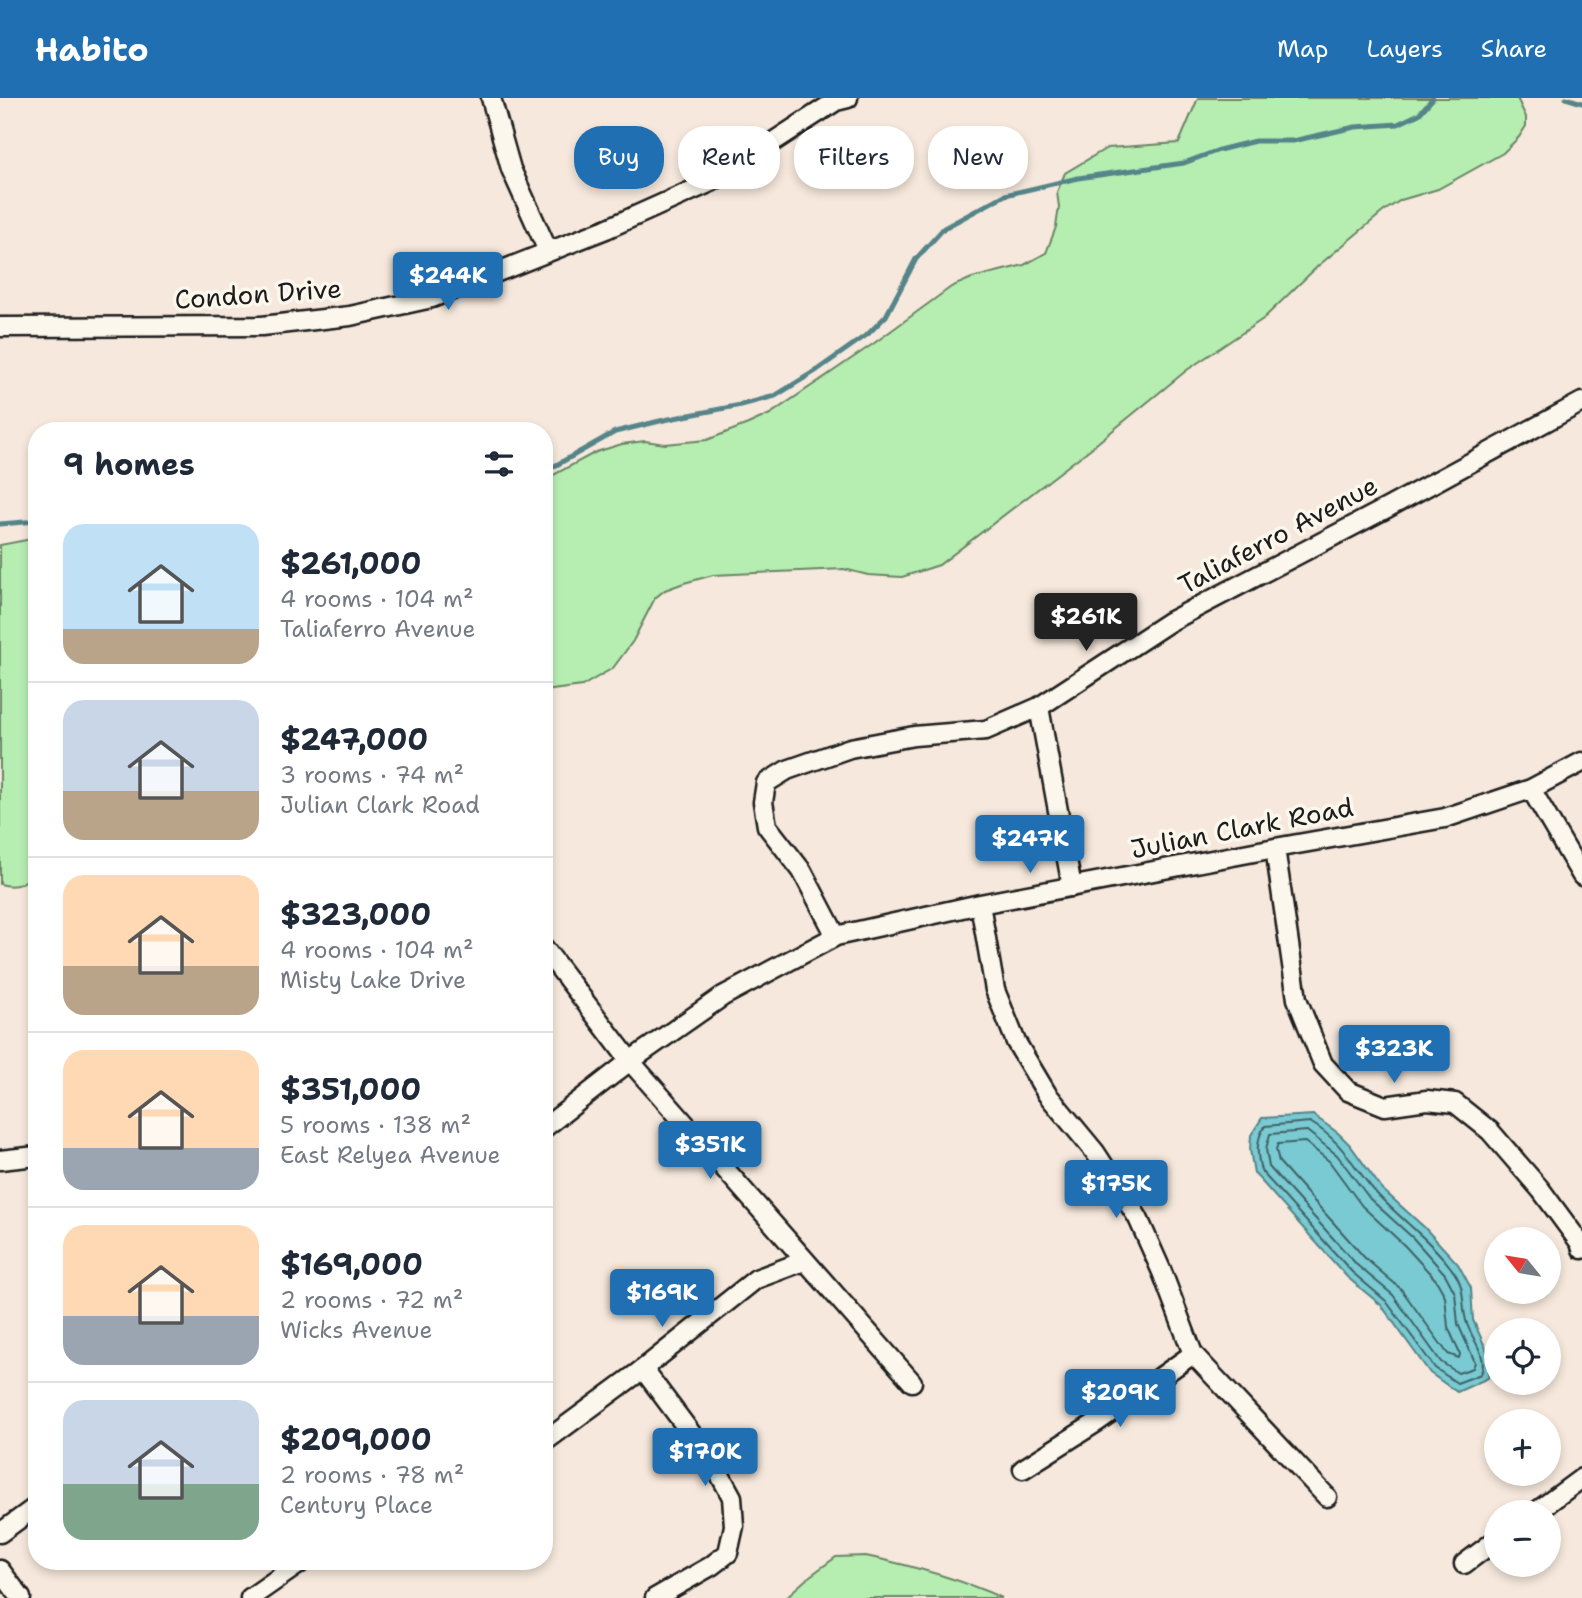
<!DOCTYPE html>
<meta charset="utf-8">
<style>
body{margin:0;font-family:"Shantell Sans",sans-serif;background:#f2f2f3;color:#1f2937;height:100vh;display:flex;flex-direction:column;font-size:26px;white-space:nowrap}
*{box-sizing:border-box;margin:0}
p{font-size:23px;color:#747a83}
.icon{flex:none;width:38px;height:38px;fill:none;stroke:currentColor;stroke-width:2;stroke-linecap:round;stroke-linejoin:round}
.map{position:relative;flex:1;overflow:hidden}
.panel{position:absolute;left:28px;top:324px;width:525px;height:1148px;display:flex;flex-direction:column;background:#fff;border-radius:28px;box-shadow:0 4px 10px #0003}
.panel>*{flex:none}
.guide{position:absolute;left:574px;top:28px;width:665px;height:63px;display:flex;gap:14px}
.needle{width:46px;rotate:300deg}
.controls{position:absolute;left:1484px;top:1129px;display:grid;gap:14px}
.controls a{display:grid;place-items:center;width:77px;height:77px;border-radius:50%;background:#fff;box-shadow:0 4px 10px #0003;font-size:35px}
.price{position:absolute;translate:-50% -60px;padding:0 16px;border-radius:7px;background:#1f6fb2;color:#fff;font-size:23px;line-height:46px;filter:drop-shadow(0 2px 4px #0008)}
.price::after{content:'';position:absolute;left:50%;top:42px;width:21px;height:16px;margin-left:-10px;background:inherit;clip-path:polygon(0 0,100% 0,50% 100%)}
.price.active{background:#222;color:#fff}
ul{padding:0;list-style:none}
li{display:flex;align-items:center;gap:21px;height:175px;padding:0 35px}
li+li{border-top:2px solid #e0e1e3}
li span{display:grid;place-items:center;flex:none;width:196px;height:140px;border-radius:21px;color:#555}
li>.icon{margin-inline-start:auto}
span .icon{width:84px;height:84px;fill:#fffc;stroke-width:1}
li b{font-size:30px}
h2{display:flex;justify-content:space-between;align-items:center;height:84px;padding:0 35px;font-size:30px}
.pill{padding:0 24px;border-radius:28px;background:#fff;box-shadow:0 4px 10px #0003;font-size:24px;line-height:63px}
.pill.active{background:#1f6fb2;color:#fff}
header{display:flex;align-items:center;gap:42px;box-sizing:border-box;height:98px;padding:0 35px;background:#1f6fb2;color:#fff}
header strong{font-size:33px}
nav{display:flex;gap:38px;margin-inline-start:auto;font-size:24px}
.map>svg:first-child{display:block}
.green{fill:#b6eeb1;stroke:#698566;stroke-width:2}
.water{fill:#79cad2;stroke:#548489;stroke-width:2}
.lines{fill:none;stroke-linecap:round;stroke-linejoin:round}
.shore{stroke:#416265;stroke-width:2}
.stream{stroke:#548489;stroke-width:5}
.minor-casing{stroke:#1c1c1c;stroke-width:23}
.minor{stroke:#fbf7ec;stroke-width:18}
.labels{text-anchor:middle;stroke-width:7;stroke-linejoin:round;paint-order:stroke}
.street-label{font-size:26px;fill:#1c1c1c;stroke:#fbf7ec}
</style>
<header>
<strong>Habito</strong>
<nav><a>Map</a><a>Layers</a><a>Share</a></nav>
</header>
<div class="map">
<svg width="1582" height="1500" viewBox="0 0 1582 1500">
<rect width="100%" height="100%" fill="#f6e8dc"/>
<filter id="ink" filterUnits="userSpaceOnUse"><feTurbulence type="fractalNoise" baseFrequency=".0143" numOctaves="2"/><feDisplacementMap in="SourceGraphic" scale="14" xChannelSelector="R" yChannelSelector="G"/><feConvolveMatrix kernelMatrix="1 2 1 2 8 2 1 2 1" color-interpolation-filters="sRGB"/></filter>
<g filter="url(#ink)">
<path class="green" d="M1198,0H1517L1526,19V28L1519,39L1503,55L1438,91L1401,102L1384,113L1318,168L1263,221L1187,272L1090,351L939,467L902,479L868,477L844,471L713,477L684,485L665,492L655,500L633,543L613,570L582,588L544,593V382L596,354L622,346L645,343L665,346L707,342L748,326L770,316L873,246L951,189L972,180L1024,167L1046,155L1056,129L1059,109L1057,94L1065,75L1107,50L1179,45Z
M37,440V773C25,785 17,791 0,786V447Z
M866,1458C913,1468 958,1480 1002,1500H785L810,1478L836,1459Z"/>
<path class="water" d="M1313,1017L1338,1035L1350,1047L1382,1091L1424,1129L1458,1166L1471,1190L1473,1222L1491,1262L1488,1280L1457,1294L1430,1275L1381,1207L1347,1179L1254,1075L1250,1052L1251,1037L1262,1020Z"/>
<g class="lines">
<path class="shore" d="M1310,1024C1345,1045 1353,1070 1379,1098C1403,1123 1431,1143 1451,1170C1468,1191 1460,1205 1467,1226C1473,1243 1488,1258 1481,1276L1457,1285L1435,1270L1386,1203L1352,1174L1261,1073C1257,1056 1255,1043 1265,1028Z
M1307,1033L1337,1057L1370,1101L1413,1140L1445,1176L1455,1195L1458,1226L1475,1264L1473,1270L1458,1275L1441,1264L1393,1197L1358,1168L1269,1069L1266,1051L1270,1036Z
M1305,1044L1329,1063L1362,1108L1405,1148L1436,1182L1445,1198L1448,1229L1460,1256L1459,1260L1448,1256L1401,1191L1365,1160L1279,1064L1276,1051L1278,1046Z"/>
<path class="stream" d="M1566,0L1582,5
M544,374L615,334L664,322L741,307L775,298L817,272L868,236L886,218L916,161L944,130L1005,97L1078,80L1184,65L1219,52L1255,43H1293L1355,29L1398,26L1419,16L1433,0
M0,426L37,423"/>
<g class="minor-casing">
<path id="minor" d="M491,0L511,71L548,153
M0,229L262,228L350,218L432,200L606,131L711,84L836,3L848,0
M1039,609L1072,789
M1531,691L1582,778
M1275,750L1297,901L1323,966L1348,993L1385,1008L1427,1002L1455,1005L1490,1033L1541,1092L1580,1145L1582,1151
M980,806L995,892L1016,944L1047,996L1095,1054L1138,1120L1162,1174L1193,1256L1327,1399
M836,838L802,773L767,728L763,704L766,685L787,672L850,650L914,638L986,632L1039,609L1169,524L1387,410L1582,304
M544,850L630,963L912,1284
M544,1030L630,963L723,898L836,838L980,806L1275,750L1445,720L1531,691L1582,664
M0,1062L37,1058
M643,1271L714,1366L732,1399L734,1428L728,1455L711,1468L655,1500
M544,1344L643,1271L756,1181L804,1163
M1023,1371L1097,1324L1193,1256
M1536,1414L1582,1380
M0,1435L37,1408
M1464,1466L1496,1442
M0,1472L21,1500
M250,1500L303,1463"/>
</g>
<use href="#minor" class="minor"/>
</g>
</g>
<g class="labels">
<g class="street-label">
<text transform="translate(258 196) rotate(-4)" y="9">Condon Drive</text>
<text transform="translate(1278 437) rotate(-28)" y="9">Taliaferro Avenue</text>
<text transform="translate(1242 730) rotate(-11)" y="9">Julian Clark Road</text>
</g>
</g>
</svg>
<div class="controls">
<a><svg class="needle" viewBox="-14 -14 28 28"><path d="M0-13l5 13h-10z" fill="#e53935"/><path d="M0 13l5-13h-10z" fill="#747a83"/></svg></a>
<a><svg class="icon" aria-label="locate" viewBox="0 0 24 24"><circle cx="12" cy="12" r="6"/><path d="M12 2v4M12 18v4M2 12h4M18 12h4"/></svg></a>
<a>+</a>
<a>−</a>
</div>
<b class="price" style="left:448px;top:214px">$244K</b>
<b class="price active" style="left:1086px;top:555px">$261K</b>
<b class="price" style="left:1030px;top:777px">$247K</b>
<b class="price" style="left:1394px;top:987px">$323K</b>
<b class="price" style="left:710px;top:1083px">$351K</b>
<b class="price" style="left:1116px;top:1122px">$175K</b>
<b class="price" style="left:662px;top:1231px">$169K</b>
<b class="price" style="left:1120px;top:1331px">$209K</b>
<b class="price" style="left:705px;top:1390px">$170K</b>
<div class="guide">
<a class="pill active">Buy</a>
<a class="pill">Rent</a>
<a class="pill">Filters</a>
<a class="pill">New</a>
</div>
<section class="panel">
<h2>9 homes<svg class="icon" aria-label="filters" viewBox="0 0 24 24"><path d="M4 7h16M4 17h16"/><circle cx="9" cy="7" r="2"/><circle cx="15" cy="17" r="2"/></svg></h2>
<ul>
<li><span style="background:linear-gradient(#bfe0f5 75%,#b9a48a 0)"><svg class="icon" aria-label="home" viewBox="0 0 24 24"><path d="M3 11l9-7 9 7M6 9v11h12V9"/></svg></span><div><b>$261,000</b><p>4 rooms · 104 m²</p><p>Taliaferro Avenue</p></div></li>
<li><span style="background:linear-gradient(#c9d6e8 65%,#b9a48a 0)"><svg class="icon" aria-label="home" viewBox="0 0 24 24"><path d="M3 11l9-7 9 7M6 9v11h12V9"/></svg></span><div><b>$247,000</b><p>3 rooms · 74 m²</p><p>Julian Clark Road</p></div></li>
<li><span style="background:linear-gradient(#ffd9b3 65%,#b9a48a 0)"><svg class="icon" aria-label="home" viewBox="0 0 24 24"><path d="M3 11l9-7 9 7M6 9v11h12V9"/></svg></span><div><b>$323,000</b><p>4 rooms · 104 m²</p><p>Misty Lake Drive</p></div></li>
<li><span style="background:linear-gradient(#ffd9b3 70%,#9aa5b1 0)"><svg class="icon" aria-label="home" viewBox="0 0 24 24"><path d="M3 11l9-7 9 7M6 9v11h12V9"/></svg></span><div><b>$351,000</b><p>5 rooms · 138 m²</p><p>East Relyea Avenue</p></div></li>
<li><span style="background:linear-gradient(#ffd9b3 65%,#9aa5b1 0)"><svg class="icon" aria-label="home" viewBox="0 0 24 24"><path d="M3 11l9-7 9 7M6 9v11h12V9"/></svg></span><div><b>$169,000</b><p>2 rooms · 72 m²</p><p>Wicks Avenue</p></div></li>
<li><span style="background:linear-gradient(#c9d6e8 60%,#7fa58c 0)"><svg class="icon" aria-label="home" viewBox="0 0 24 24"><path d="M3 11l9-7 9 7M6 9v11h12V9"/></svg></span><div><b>$209,000</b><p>2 rooms · 78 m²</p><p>Century Place</p></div></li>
</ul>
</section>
</div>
